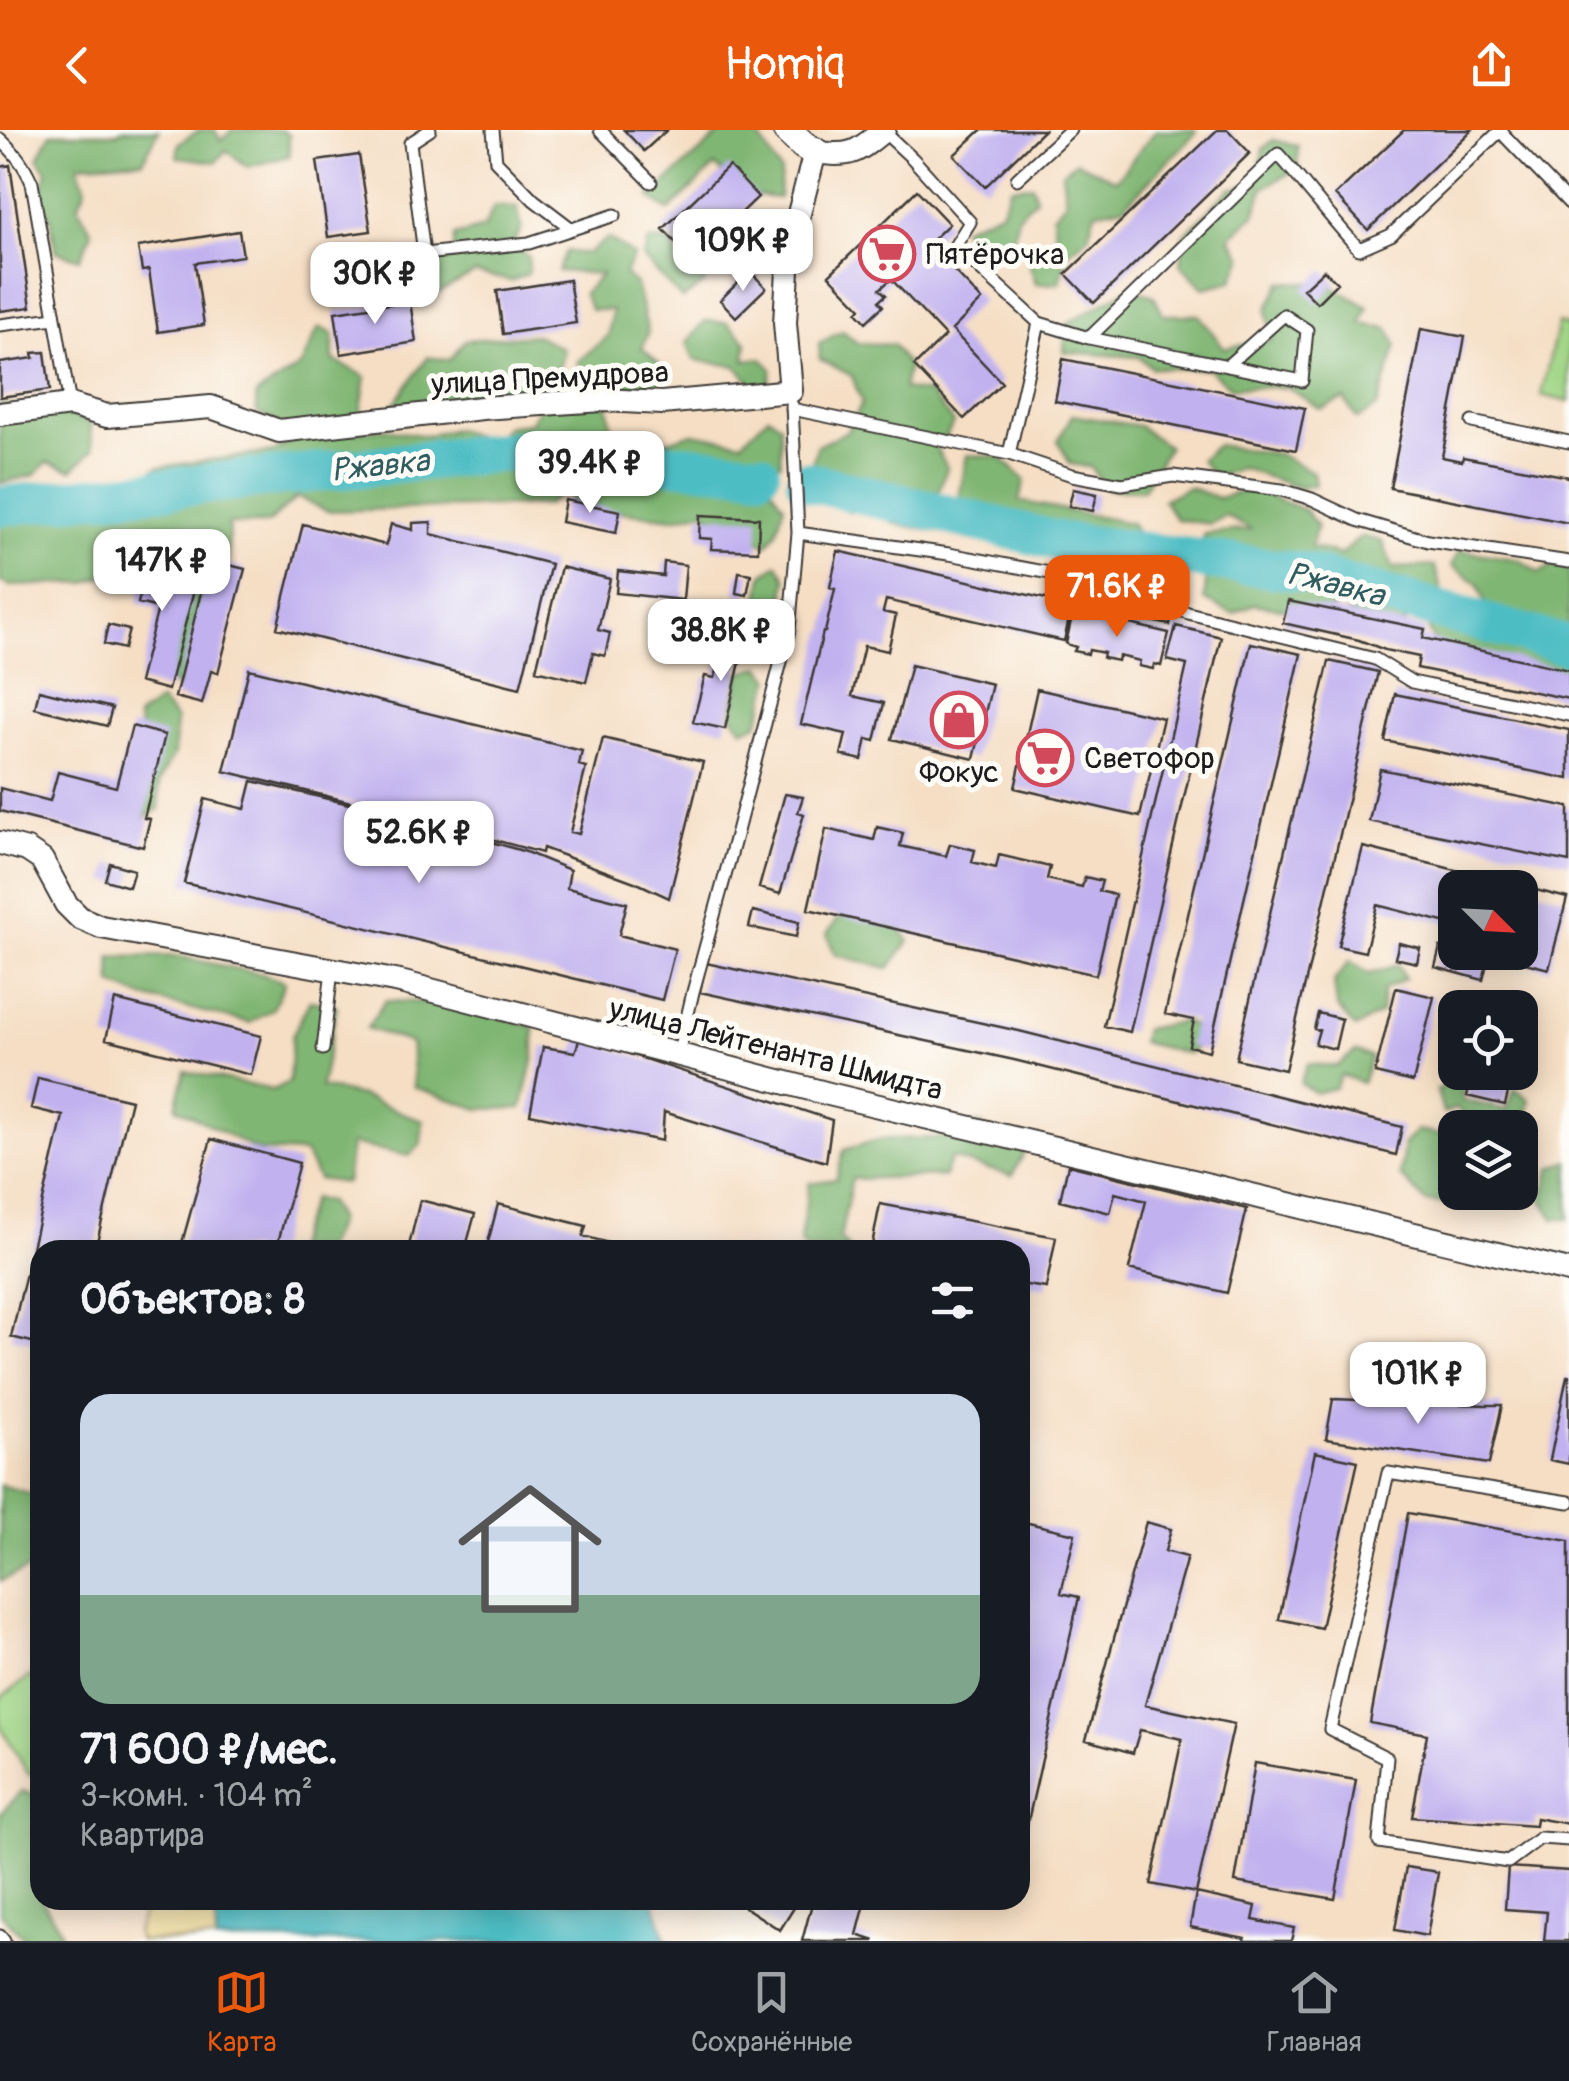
<!DOCTYPE html>
<html lang="ru">
<meta charset="utf-8">
<style>
body{margin:0;font-family:Pangolin,sans-serif;background:#20242c;color:#f1f3f6;height:100vh;display:flex;flex-direction:column;font-size:38px;white-space:nowrap}
*{box-sizing:border-box;margin:0}
p{font-size:32px;color:#9ea1a6}
.icon{flex:none;width:55px;height:55px;fill:none;stroke:currentColor;stroke-width:2;stroke-linecap:round;stroke-linejoin:round}
.map{position:relative;flex:1;overflow:hidden}
.drawer{position:absolute;left:30px;top:1110px;width:1000px;height:670px;display:flex;flex-direction:column;background:#171b24;border-radius:30px;box-shadow:0 5px 25px #0003}
.drawer>*{flex:none}
.needle{width:65px;rotate:114deg}
.buttons{position:absolute;left:1438px;top:740px;display:grid;gap:20px}
.buttons a{display:grid;place-items:center;width:100px;height:100px;border-radius:20px;background:#171b24;box-shadow:0 5px 25px #0003;font-size:50px}
.price{position:absolute;translate:-50% -85px;padding:0 22px;border-radius:20px;background:#fff;color:#222;font-size:32px;line-height:65px;filter:drop-shadow(0 2px 5px #0008)}
.price::after{content:'';position:absolute;left:50%;top:60px;width:30px;height:22px;margin-left:-15px;background:inherit;clip-path:polygon(0 0,100% 0,50% 100%)}
.price.selected{background:#ea580c;color:#fff}
ul{padding:0;list-style:none}
li{display:grid;align-content:center;gap:20px;height:530px;padding:0 50px}
li+li{border-top:2px solid #363941}
li span{display:grid;place-items:center;height:310px;border-radius:30px;color:#555}
li>.icon{margin-inline-start:auto}
span .icon{width:180px;height:180px;fill:#fffc;stroke-width:1}
li b{font-size:42px}
h2{display:flex;justify-content:space-between;align-items:center;height:120px;padding:0 50px;font-size:42px}
header{display:flex;justify-content:space-between;align-items:center;height:130px;padding:0 50px;background:#ea580c;color:#fff;font-size:45px;font-weight:600}
.menu{display:flex;justify-content:space-around;align-items:center;height:140px;border-top:2px solid #363941;background:#171b24;font-size:28px;color:#9ea1a6}
.menu a{display:grid;justify-items:center;gap:5px}
.menu .selected{color:#ea580c}
.map>svg:first-child{display:block}
.green{fill:#a0d586;stroke:#5e7851;stroke-width:2.5}
.forest{fill:#80b673;stroke:#4e6948;stroke-width:2.5}
.sand{fill:#eeda9e;stroke:#857b5d;stroke-width:2.5}
.water{fill:#4ebdc4;stroke:#356c70;stroke-width:2.5}
.lines{fill:none;stroke-linecap:round;stroke-linejoin:round}
.river{stroke:#4ebdc4;stroke-width:40}
.building{fill:#c1b2ef}
.service-casing{stroke:#3d3935;stroke-width:15}
.minor-casing{stroke:#3d3935;stroke-width:26}
.tertiary-casing{stroke:#3d3935;stroke-width:31}
.service{stroke:#fff;stroke-width:11}
.minor{stroke:#fff;stroke-width:22}
.tertiary{stroke:#fff;stroke-width:28}
.labels{text-anchor:middle;stroke-width:10;stroke-linejoin:round;paint-order:stroke}
.poi-label{font-size:30px;fill:#1c1c1c;stroke:#fdfcf7;text-anchor:start}
.street-label{font-size:30px;fill:#1c1c1c;stroke:#fdfcf7}
.water-label{font-size:32px;font-style:italic;fill:#305c5f;stroke:#fdfcf7}
</style>
<header><svg class="icon" aria-label="back" viewBox="0 0 24 24"><path d="M15 5l-7 7 7 7"/></svg>Homiq<svg class="icon" aria-label="share" viewBox="0 0 24 24"><path d="M12 15V3M7 8l5-5 5 5M5 13v7h14v-7"/></svg></header>
<div class="map">
<svg width="1569" height="1811" viewBox="0 0 1569 1811">
<rect width="100%" height="100%" fill="#fdfcf7"/>
<filter id="ink" filterUnits="userSpaceOnUse"><feTurbulence type="fractalNoise" baseFrequency=".01" numOctaves="2"/><feDisplacementMap in="SourceGraphic" scale="20" xChannelSelector="R" yChannelSelector="G"/><feConvolveMatrix kernelMatrix="1 2 1 2 8 2 1 2 1" color-interpolation-filters="sRGB"/></filter>
<filter id="wash" filterUnits="userSpaceOnUse"><feTurbulence type="fractalNoise" baseFrequency=".0048" numOctaves="4" result="noise"/><feDisplacementMap in="SourceGraphic" scale="40" xChannelSelector="R" yChannelSelector="G"/><feGaussianBlur stdDeviation="2.25" result="paint"/><feColorMatrix in="noise" values="0 0 0 0 0 0 0 0 0 0 0 0 0 0 0 0 0 1.4 0 .05"/><feComposite in="paint" operator="in"/></filter>
<g filter="url(#wash)">
<rect width="100%" height="100%" fill="#f5dec4"/>
<path class="green" d="M1558,193L1569,196V272L1541,265Z
M32,1545L40,1566V1635L29,1645L0,1596V1568Z"/>
<path class="forest" d="M121,0H159L143,31L78,34L86,58L78,76L92,102L80,129L55,121L51,88L39,71L47,41L38,28L51,3H117Z
M200,0H215L221,11L232,0H281L289,5V26L248,37L226,20L216,32L177,27L179,13Z
M1156,0H1196L1194,5L1124,76L1095,82L1088,107L1067,123L1060,153L1036,154L1029,132L1056,110L1053,85L1066,71L1062,43L1076,31L1116,50Z
M722,2L758,5L781,42L779,68L745,64L715,36L669,81L650,67Z
M1273,10L1298,16L1297,39L1263,58L1255,85L1230,107L1243,127L1232,151L1204,158L1181,135L1183,106L1230,59L1257,54L1263,19Z
M1032,55L1036,68L1018,86L1011,119H981L961,98L1001,81L1011,57Z
M494,76L517,77L522,98L512,115L529,127L528,144L511,151L475,143L431,167L408,162L412,130L453,128L455,106L484,98Z
M608,108L634,126L624,145L636,154L648,202L642,218L665,239L657,263L628,267L617,248L595,251L577,232L608,206L612,180H591L583,163L602,144L558,141L566,121L588,124Z
M649,111H669L689,135L708,134L704,154L682,169L643,128Z
M1281,152L1327,153L1368,177L1361,194L1388,198L1397,215L1377,277L1357,289L1344,269L1321,279L1287,257L1231,258L1209,239L1152,238L1139,227L1064,222L1066,194L1130,158L1154,166L1163,185H1199L1224,218L1273,210L1267,180Z
M705,191L728,193L747,212L745,230L762,228L772,239L769,253L754,256L736,236L694,230L687,212Z
M319,197L333,204V230L366,247L360,286L288,298L257,283L256,265L301,236Z
M843,201L857,213L893,215L908,237L903,259L929,263L954,293L937,319L947,338L937,366L959,368L967,325L1000,327L1025,350L1019,371L1131,393L1140,409L1040,402L1029,389L1013,394L959,381L938,402L896,394L869,378L850,382L815,366L809,345L817,316L847,301L862,273L852,246L820,229L819,213Z
M536,205L564,219L558,243L533,267L403,293L393,275L428,227L450,230L465,210Z
M569,256L606,265L612,299L661,313L693,303L742,312L768,286L780,294L781,333L743,336L741,349L770,355L784,375L776,404L766,415L718,391L705,381L673,388L580,377L563,362L546,375L327,381L297,367L267,394H229L227,453L217,530L201,561L184,566L166,546L183,480L177,437L154,426L86,453L10,456L0,452V381L38,377L71,359H122L158,337L274,322L298,307L385,299L425,306L454,299L493,311L507,296L530,293L546,267Z
M0,274L73,285L90,293L93,320L72,340L47,332L35,345L0,353Z
M1072,285L1139,296L1168,317L1143,360L1107,359L1090,337L1070,334L1058,311Z
M1217,315L1278,324L1313,342L1315,355L1300,358L1241,338L1216,347L1200,330Z
M1188,357L1218,368L1251,359L1305,380L1317,396L1311,417L1341,425L1361,406L1382,411L1393,438L1435,436L1441,459L1416,468L1410,489L1387,506L1359,498L1343,472L1321,485L1254,474L1233,484L1204,469L1207,445L1198,421L1205,404L1250,399L1225,386L1210,394L1176,389L1163,370Z
M1459,420L1520,430L1539,443L1553,435L1569,438V497L1551,499L1488,479L1477,453L1452,436Z
M778,434L787,449L782,476L768,485L758,477L763,444Z
M1461,479L1561,521L1569,522V550L1458,534L1430,505L1426,484Z
M761,536L771,549L758,594L743,599L732,586L740,543Z
M160,571L176,590L174,624L159,651V679L135,692L145,617L137,587Z
M843,782L895,792L909,811L889,838L835,825L827,804Z
M176,826L262,844L285,852L273,879L250,893L142,867L112,854L111,827Z
M1350,831L1369,844L1398,835L1405,849L1383,860L1381,883L1355,898L1337,877L1334,851Z
M310,870L337,876L321,957L361,966L423,991L421,1014L409,1026L351,1014L346,1053L318,1049L305,1023L258,1021L176,977L185,941L273,960L289,952L292,906Z
M385,871L458,873L534,897V927L522,978L479,979L414,957L411,913L367,898Z
M1184,891L1201,901V912L1189,924L1141,912L1144,899Z
M1356,921L1371,927L1362,953L1341,945L1335,958L1315,963L1300,953L1307,934L1337,936Z
M1462,943H1464L1462,970L1507,980L1515,958L1530,970L1527,985L1505,997L1501,998L1467,989L1457,978L1443,983L1437,960Z
M978,993L1025,1021L1012,1046L951,1028L944,1046L852,1049L840,1109L850,1120H805L800,1111L809,1053L836,1049L844,1020L881,1009L945,1008Z
M1417,1000L1455,1008V1062L1482,1063L1464,1075L1426,1072L1400,1046L1404,1014Z
M1569,1031V1089H1554L1542,1070L1551,1038Z
M312,1068L328,1072L338,1090L325,1120H293Z
M0,1355L40,1366V1444L28,1439L0,1451Z
M22,1661L40,1667V1701L33,1702C42,1720 44,1737 32,1753L60,1799L61,1811H27L0,1783V1684Z"/>
<path class="sand" d="M148,1770H212L216,1774V1810L139,1811L136,1801Z"/>
<path class="water" d="M212,1770H654L666,1811H216V1775Z"/>
<g class="lines">
<path class="river" d="M806,351L1058,411L1301,442L1569,516
M0,376L534,319L760,342"/>
</g>
<g id="blocks">
<path class="building" d="M624,0H667L644,21Z
M981,0H1044L985,57L954,25Z
M1217,0H1228L1250,23L1094,173L1066,144Z
M1404,0H1472L1368,100L1335,65Z
M359,25L371,101L328,107L317,31Z
M10,35L31,177L0,181V37Z
M729,36L758,67L692,130L663,99Z
M917,60L949,94L928,114L982,170L952,200L1002,253L964,289L914,236L945,206L891,149L880,159L886,165L879,171L883,176L866,192L857,182L861,178L829,145Z
M239,101L243,126L195,133L204,195L158,202L149,140L142,141L138,117Z
M1324,140L1337,153L1317,173L1303,159Z
M750,141L766,158L736,187L720,170Z
M569,150L576,193L503,204L497,161Z
M410,171L416,212L341,224L335,182Z
M1421,199L1465,207L1442,327L1462,331L1463,327L1569,347V393L1390,358Z
M45,222L50,260L0,267V233L34,228L33,223Z
M1063,229L1305,278L1296,320L1055,271Z
M1073,359L1097,364L1093,381L1069,376Z
M565,370L620,381L616,403L561,392Z
M700,385L759,388L758,421L711,419L712,409L699,408Z
M431,392V404L551,434L520,558L277,498L303,394L386,415L391,394L413,400V393Z
M838,421L1072,475L1064,511L886,470L883,482L896,485L888,521L864,516L852,566L884,573L875,611L867,609L862,630L841,625L846,604L801,594L823,502H825L835,459L830,457Z
M125,426L198,445L168,560L139,552L158,478L138,473L143,454L119,448Z
M209,430L245,439L218,543L211,541L202,574L175,567Z
M664,432L686,435L683,470L616,463L618,441L663,446Z
M561,437L610,449L598,500L610,503L605,526L593,523L586,552L536,540Z
M739,442L751,444L747,465L736,463Z
M1077,462L1126,473L1123,487L1074,476Z
M1288,471L1425,499L1423,508L1569,540V569L1417,538L1419,527L1385,520L1359,510L1283,493Z
M1149,479L1172,484L1170,495L1146,490Z
M1073,481L1169,503L1161,536L1154,534L1153,539L1139,536L1140,531L1119,526L1118,531L1103,528L1104,523L1089,520L1088,524L1074,521L1076,517L1066,514Z
M108,495L129,500L124,519L104,514Z
M1176,496L1221,507L1130,902L1104,896L1187,535L1167,530Z
M726,501L746,505L725,599L693,592L705,546L715,548Z
M707,508L710,528L687,532L683,512Z
M1251,513L1301,524L1209,921L1189,916L1194,890L1165,884Z
M1329,531L1378,542L1285,940L1236,929Z
M911,535L992,554L974,629L892,609Z
M249,539L582,621L579,635L586,637L570,702L579,704L603,608L703,632L669,768L637,753L543,718L542,723L412,687L224,641Z
M1037,559L1163,588L1140,687L1015,658Z
M39,560L112,578L107,596L35,578Z
M1395,564L1569,600V649L1385,611Z
M132,596L165,605L144,688L150,689L143,717L0,681V658L50,671L58,642L116,657Z
M1380,639L1569,677V732L1369,691Z
M252,651L408,688L526,722L570,740L567,758L627,773L619,805L675,819L662,870L184,753L205,669L245,679Z
M785,664L803,667L798,682L804,684L780,764L759,758Z
M877,697L903,703L900,716L946,726L950,714L975,720L972,732L996,738L999,725L1050,737L1047,749L1082,757L1085,747L1102,751L1099,761L1115,765L1096,845L808,779L826,699L874,710Z
M1363,717L1520,756V758H1455V795L1377,775L1365,822L1338,816Z
M110,733L134,740L129,757L105,750Z
M1520,756L1567,768L1549,839L1521,832L1525,813L1520,811Z
M753,781L799,792L796,807L749,797Z
M1399,813L1420,818L1417,833L1395,828Z
M1440,817L1488,830L1483,850L1435,837Z
M706,833L1019,901L1402,997L1396,1025L1014,930L700,862Z
M1396,858L1434,867L1413,952L1375,943Z
M115,870L261,906L251,945L106,909Z
M1318,883L1342,889L1335,919L1315,914L1319,900L1314,899Z
M580,908L832,990L826,1032L664,982L662,1011L530,984L543,917L575,922Z
M1473,942H1513L1505,975L1467,966Z
M38,948L131,970L95,1120H40V1214L11,1207L63,986L31,978Z
M211,1009L299,1033L276,1120H180Z
M1068,1035L1247,1079L1227,1163L1129,1139L1146,1071L1115,1063L1110,1083L1060,1070Z
M420,1070L475,1084L465,1120H408Z
M498,1074L586,1096L583,1106L634,1120H486Z
M880,1074L1056,1107L1046,1158L1020,1154V1120H871Z
M1567,1246H1569V1334L1550,1330Z
M1333,1269L1485,1275H1502L1489,1334L1326,1309Z
M1315,1322L1358,1331L1321,1498L1279,1489Z
M1408,1383L1569,1411V1694L1536,1688L1535,1696L1412,1687L1427,1604L1370,1593Z
M1020,1391L1075,1404L1061,1463L1079,1467L1023,1713L1020,1712Z
M1146,1392L1171,1399L1165,1421L1187,1427L1145,1575L1234,1594L1196,1763L1151,1754L1182,1609L1140,1600L1133,1623L1086,1610Z
M1255,1633L1356,1650L1335,1769L1235,1752Z
M1406,1737L1438,1742L1427,1806L1395,1800Z
M1508,1737L1569,1741V1811H1544L1547,1782L1505,1779Z
M1196,1763L1256,1776L1253,1790L1294,1798L1291,1811H1244L1245,1808L1190,1797Z
M734,1770H799L780,1800Z
M813,1770H866L857,1805L875,1811H802Z"/>
</g>
</g>
<g filter="url(#ink)">
<use href="#blocks" fill-opacity="0" stroke="#3d3935" stroke-width="2.5"/>
<g class="lines">
<g class="service-casing">
<path id="service" d="M430,0L410,13L424,124L529,113L615,85
M493,0L496,31L534,70L572,99
M600,0L651,52
M883,1L913,29L970,92L955,116L1039,193L1089,208L1302,251L1307,200L1284,185L1227,236
M1500,1L1569,73
M0,9C15,23 24,34 32,53L70,275
M1017,49L1070,0
M0,195L55,188
M1089,208L1278,24C1306,55 1330,88 1359,119L1391,105L1501,0
M792,279L1009,324L1072,345L1122,354L1173,346L1282,360L1312,369L1357,390L1428,411L1569,432
M1472,292L1569,312
M1009,324L1039,193
M798,403L949,424L1060,445L1148,468L1188,483L1375,529L1412,552L1569,585
M323,919L332,840
M678,926L693,862L734,713L789,501L798,403L792,275
M1569,1372L1388,1343L1330,1599L1387,1628L1379,1712L1508,1732L1540,1708L1569,1710
M0,1806L4,1811"/>
</g>
<g class="minor-casing">
<path id="minor" d="M0,284L70,275L107,286L211,277L279,301L482,278L603,270L662,273L791,261L785,193L789,122L815,22C851,28 857,22 884,0
M0,713L27,720L42,730L66,774L80,788L101,797L400,852L833,965L1569,1141"/>
</g>
<g class="tertiary-casing">
<path id="tertiary" d="M787,0L803,15L815,22"/>
</g>
<use href="#service" class="service"/>
<use href="#minor" class="minor"/>
<use href="#tertiary" class="tertiary"/>
</g>
</g>
<defs>
<g id="supermarket-ring" transform="scale(2.875)"><circle r="9.5" fill="#fdfcf7" stroke="#d1495b" stroke-width="1.5"/><path d="M-6-5.5h2.5l.6 2H6L4.5 2H-2.5L-4.4-4H-6ZM-1.5 3.2a1.3 1.3 0 1 0 .1 0ZM3 3.2a1.3 1.3 0 1 0 .1 0Z" fill="#d1495b"/></g>
<g id="shop-ring" transform="scale(2.875)"><circle r="9.5" fill="#fdfcf7" stroke="#d1495b" stroke-width="1.5"/><path d="M-5-2.5h2.3a2.7 3.5 0 0 1 5.4 0H5L5.5 6h-11ZM-1.5-2.5h3a1.5 2.3 0 0 0-3 0Z" fill="#d1495b"/></g>
</defs>
<g fill-rule="evenodd">
<use href="#supermarket-ring" x="887" y="124"/>
<use href="#shop-ring" x="959" y="590"/>
<use href="#supermarket-ring" x="1045" y="628"/>
</g>
<g class="labels">
<g class="poi-label">
<text x="926" y="134">Пятёрочка</text>
<text x="1084" y="638">Светофор</text>
<text x="959" y="652" text-anchor="middle">Фокус</text>
</g>
<g class="street-label">
<text transform="translate(550 248) rotate(-3)" y="10">улица Премудрова</text>
<text transform="translate(776 919) rotate(14)" y="10">улица Лейтенанта Шмидта</text>
</g>
<g class="water-label">
<text transform="translate(380 335) rotate(-6)" y="11">Ржавка</text>
<text transform="translate(1336 454) rotate(14)" y="11">Ржавка</text>
</g>
</g>
</svg>
<div class="buttons">
<a><svg class="needle" viewBox="-14 -14 28 28"><path d="M0-13l5 13h-10z" fill="#e53935"/><path d="M0 13l5-13h-10z" fill="#9ea1a6"/></svg></a>
<a><svg class="icon" aria-label="locate" viewBox="0 0 24 24"><circle cx="12" cy="12" r="6"/><path d="M12 2v4M12 18v4M2 12h4M18 12h4"/></svg></a>
<a><svg class="icon" aria-label="layers" viewBox="0 0 24 24"><path d="M12 4l9 5-9 5-9-5zM3 14l9 5 9-5"/></svg></a>
</div>
<b class="price" style="left:743px;top:164px">109K ₽</b>
<b class="price" style="left:375px;top:197px">30K ₽</b>
<b class="price" style="left:590px;top:386px">39.4K ₽</b>
<b class="price" style="left:162px;top:484px">147K ₽</b>
<b class="price selected" style="left:1117px;top:510px">71.6K ₽</b>
<b class="price" style="left:721px;top:554px">38.8K ₽</b>
<b class="price" style="left:419px;top:756px">52.6K ₽</b>
<b class="price" style="left:1418px;top:1297px">101K ₽</b>
<section class="drawer">
<h2>Объектов: 8<svg class="icon" aria-label="filters" viewBox="0 0 24 24"><path d="M4 7h16M4 17h16"/><circle cx="9" cy="7" r="2"/><circle cx="15" cy="17" r="2"/></svg></h2>
<ul>
<li><span style="background:linear-gradient(#c9d6e8 65%,#7fa58c 0)"><svg class="icon" aria-label="home" viewBox="0 0 24 24"><path d="M3 11l9-7 9 7M6 9v11h12V9"/></svg></span><div><b>71 600 ₽/мес.</b><p>3-комн. · 104 m²</p><p>Квартира</p></div></li>
</ul>
</section>
</div>
<nav class="menu">
<a class="selected"><svg class="icon" aria-label="map" viewBox="0 0 24 24"><path d="M3 6l6-2 6 2 6-2v14l-6 2-6-2-6 2zM9 4v14M15 6v14"/></svg>Карта</a>
<a><svg class="icon" aria-label="saved" viewBox="0 0 24 24"><path d="M7 4h10v16l-5-4-5 4z"/></svg>Сохранённые</a>
<a><svg class="icon" aria-label="home" viewBox="0 0 24 24"><path d="M3 11l9-7 9 7M6 9v11h12V9"/></svg>Главная</a>
</nav>
